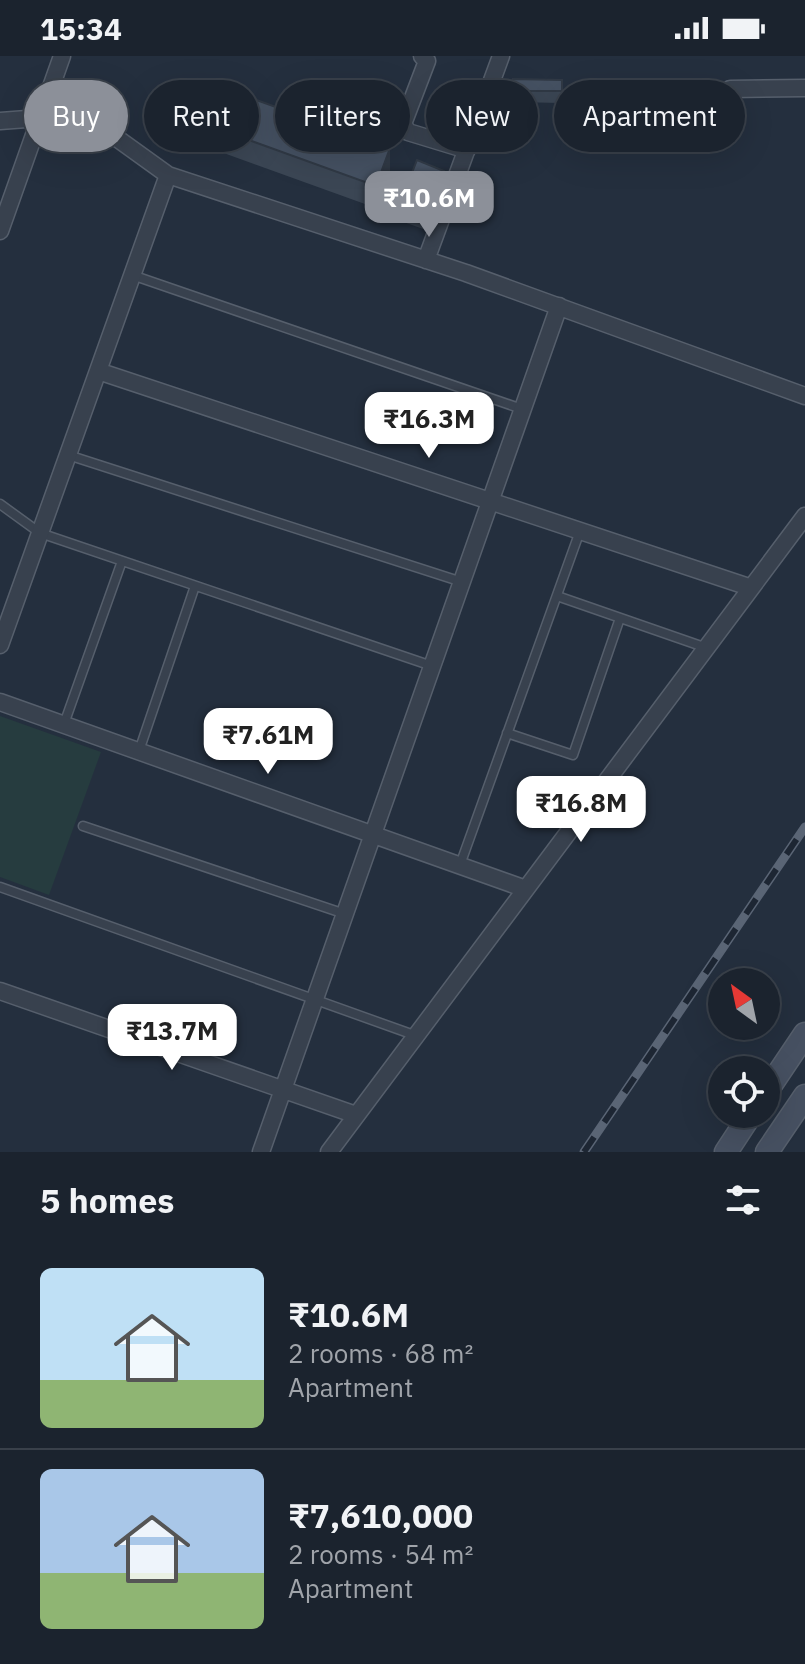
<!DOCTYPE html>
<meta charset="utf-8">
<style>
body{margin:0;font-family:"IBM Plex Sans",sans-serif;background:#282f3a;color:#f1f3f6;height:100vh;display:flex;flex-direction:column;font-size:30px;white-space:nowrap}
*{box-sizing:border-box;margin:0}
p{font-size:26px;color:#a0a4aa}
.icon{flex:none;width:44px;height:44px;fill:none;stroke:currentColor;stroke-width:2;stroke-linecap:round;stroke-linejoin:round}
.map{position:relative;height:1096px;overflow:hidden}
.drawer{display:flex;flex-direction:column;background:#1b232e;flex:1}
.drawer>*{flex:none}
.top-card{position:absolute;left:24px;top:24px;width:758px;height:72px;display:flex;gap:16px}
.needle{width:52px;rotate:327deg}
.buttons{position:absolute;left:708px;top:912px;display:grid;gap:16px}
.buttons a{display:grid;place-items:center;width:72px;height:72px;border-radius:50%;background:#1b232e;box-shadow:0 8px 32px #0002,0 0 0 2px #39404a;font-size:40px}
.price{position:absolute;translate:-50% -68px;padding:0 18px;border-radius:16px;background:#fff;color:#222;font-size:26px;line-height:52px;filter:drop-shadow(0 2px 4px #0008)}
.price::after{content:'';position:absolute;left:50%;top:48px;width:24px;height:18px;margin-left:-12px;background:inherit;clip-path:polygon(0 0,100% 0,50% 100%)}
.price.selected{background:#8c9099;color:#fff}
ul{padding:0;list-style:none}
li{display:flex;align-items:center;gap:24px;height:200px;padding:0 40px}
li+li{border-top:2px solid #39404a}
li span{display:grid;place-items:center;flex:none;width:224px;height:160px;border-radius:12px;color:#555}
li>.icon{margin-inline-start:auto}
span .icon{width:96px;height:96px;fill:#fffc;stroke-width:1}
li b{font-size:34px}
h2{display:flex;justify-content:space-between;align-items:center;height:96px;padding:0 40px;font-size:34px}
.tag{padding:0 28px;border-radius:36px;background:#1b232e;box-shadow:0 8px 32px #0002,0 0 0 2px #39404a;font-size:28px;line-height:72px}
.tag.selected{background:#8c9099;color:#fff}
.status{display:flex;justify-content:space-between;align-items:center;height:56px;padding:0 40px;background:#1b232e;direction:ltr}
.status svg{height:22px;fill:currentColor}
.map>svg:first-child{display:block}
.green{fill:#263c3f}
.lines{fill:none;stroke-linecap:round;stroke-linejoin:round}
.lane-casing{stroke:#565f6c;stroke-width:11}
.street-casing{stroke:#565f6c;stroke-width:19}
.secondary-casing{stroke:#565f6c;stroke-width:25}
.lane{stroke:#38414e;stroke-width:8}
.street{stroke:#38414e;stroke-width:16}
.secondary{stroke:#465061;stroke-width:22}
.rail-casing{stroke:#5a6575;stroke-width:9}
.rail{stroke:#1d2633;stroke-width:6;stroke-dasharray:18;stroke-linecap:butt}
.wall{fill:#3b4654}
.shaded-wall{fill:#303945}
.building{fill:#455162;stroke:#303945;stroke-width:2}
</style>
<div class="status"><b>15:34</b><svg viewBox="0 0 49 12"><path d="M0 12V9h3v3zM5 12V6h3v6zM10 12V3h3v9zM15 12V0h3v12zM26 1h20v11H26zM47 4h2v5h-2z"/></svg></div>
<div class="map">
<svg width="805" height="1096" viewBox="0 0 805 1096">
<rect width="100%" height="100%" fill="#242f3e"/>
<path class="green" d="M0,660L101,696L49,839L0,821Z"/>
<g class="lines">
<g class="lane-casing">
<path id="lane" d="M132,219L522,353
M68,399L462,526
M0,448L40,477L432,610
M557,540L704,591
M64,668L122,505
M507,677L573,699L620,562
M139,695L195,530
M83,770L345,858
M460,809L580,475
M0,831L414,979"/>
</g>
<g class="street-casing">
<path id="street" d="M422,0L427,5L403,68L408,76L467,94
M730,33L805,32
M50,34L168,119L466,217L805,340
M0,65L40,62
M0,175L62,0
M426,204L501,0
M98,315L749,531
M0,589L168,119
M0,646L523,832
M0,935L356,1059
M261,1096L559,250
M329,1096L805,460"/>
</g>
<g class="secondary-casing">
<path id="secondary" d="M766,1036L805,978
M726,1096L751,1058
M767,1096L805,1040"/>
</g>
<use href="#lane" class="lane"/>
<use href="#street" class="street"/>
<use href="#secondary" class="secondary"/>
<g class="rail-casing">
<path id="rail" d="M584,1096L805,771"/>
</g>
<use href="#rail" class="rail"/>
</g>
<path class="wall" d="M513,23L562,24V47L513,46Z
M185,61L390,114L376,152L185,83Z
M444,127L426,174L398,164V152Z"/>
<path class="shaded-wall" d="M390,92V114L376,152V130Z
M444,115V127L426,174V163Z"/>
<path class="building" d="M198,23L390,92L376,130L185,61Z
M513,23L562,24V35H513Z
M417,104L444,115L426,163L398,152Z"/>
</svg>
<div class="buttons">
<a><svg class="needle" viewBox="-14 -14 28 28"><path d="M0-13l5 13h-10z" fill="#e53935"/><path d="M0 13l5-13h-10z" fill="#a0a4aa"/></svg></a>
<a><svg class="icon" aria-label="locate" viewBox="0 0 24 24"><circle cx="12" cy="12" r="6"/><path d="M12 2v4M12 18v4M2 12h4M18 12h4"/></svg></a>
</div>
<b class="price selected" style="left:429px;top:183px">₹10.6M</b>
<b class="price" style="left:429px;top:404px">₹16.3M</b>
<b class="price" style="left:268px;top:720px">₹7.61M</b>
<b class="price" style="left:581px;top:788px">₹16.8M</b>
<b class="price" style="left:172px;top:1016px">₹13.7M</b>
<div class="top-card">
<a class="tag selected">Buy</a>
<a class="tag">Rent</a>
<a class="tag">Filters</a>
<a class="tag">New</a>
<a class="tag">Apartment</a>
</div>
</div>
<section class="drawer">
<h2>5 homes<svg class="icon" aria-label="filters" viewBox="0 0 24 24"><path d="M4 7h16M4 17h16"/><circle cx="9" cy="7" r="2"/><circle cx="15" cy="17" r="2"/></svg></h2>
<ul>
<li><span style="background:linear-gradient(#bfe0f5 70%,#8fb573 0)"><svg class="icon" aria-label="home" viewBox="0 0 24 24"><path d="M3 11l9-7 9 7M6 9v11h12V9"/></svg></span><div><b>₹10.6M</b><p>2 rooms · 68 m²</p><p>Apartment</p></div></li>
<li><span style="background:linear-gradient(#a9c7e8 65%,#8fb573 0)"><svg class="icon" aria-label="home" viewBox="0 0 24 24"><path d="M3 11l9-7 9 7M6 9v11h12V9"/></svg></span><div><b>₹7,610,000</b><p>2 rooms · 54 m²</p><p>Apartment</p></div></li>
</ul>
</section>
